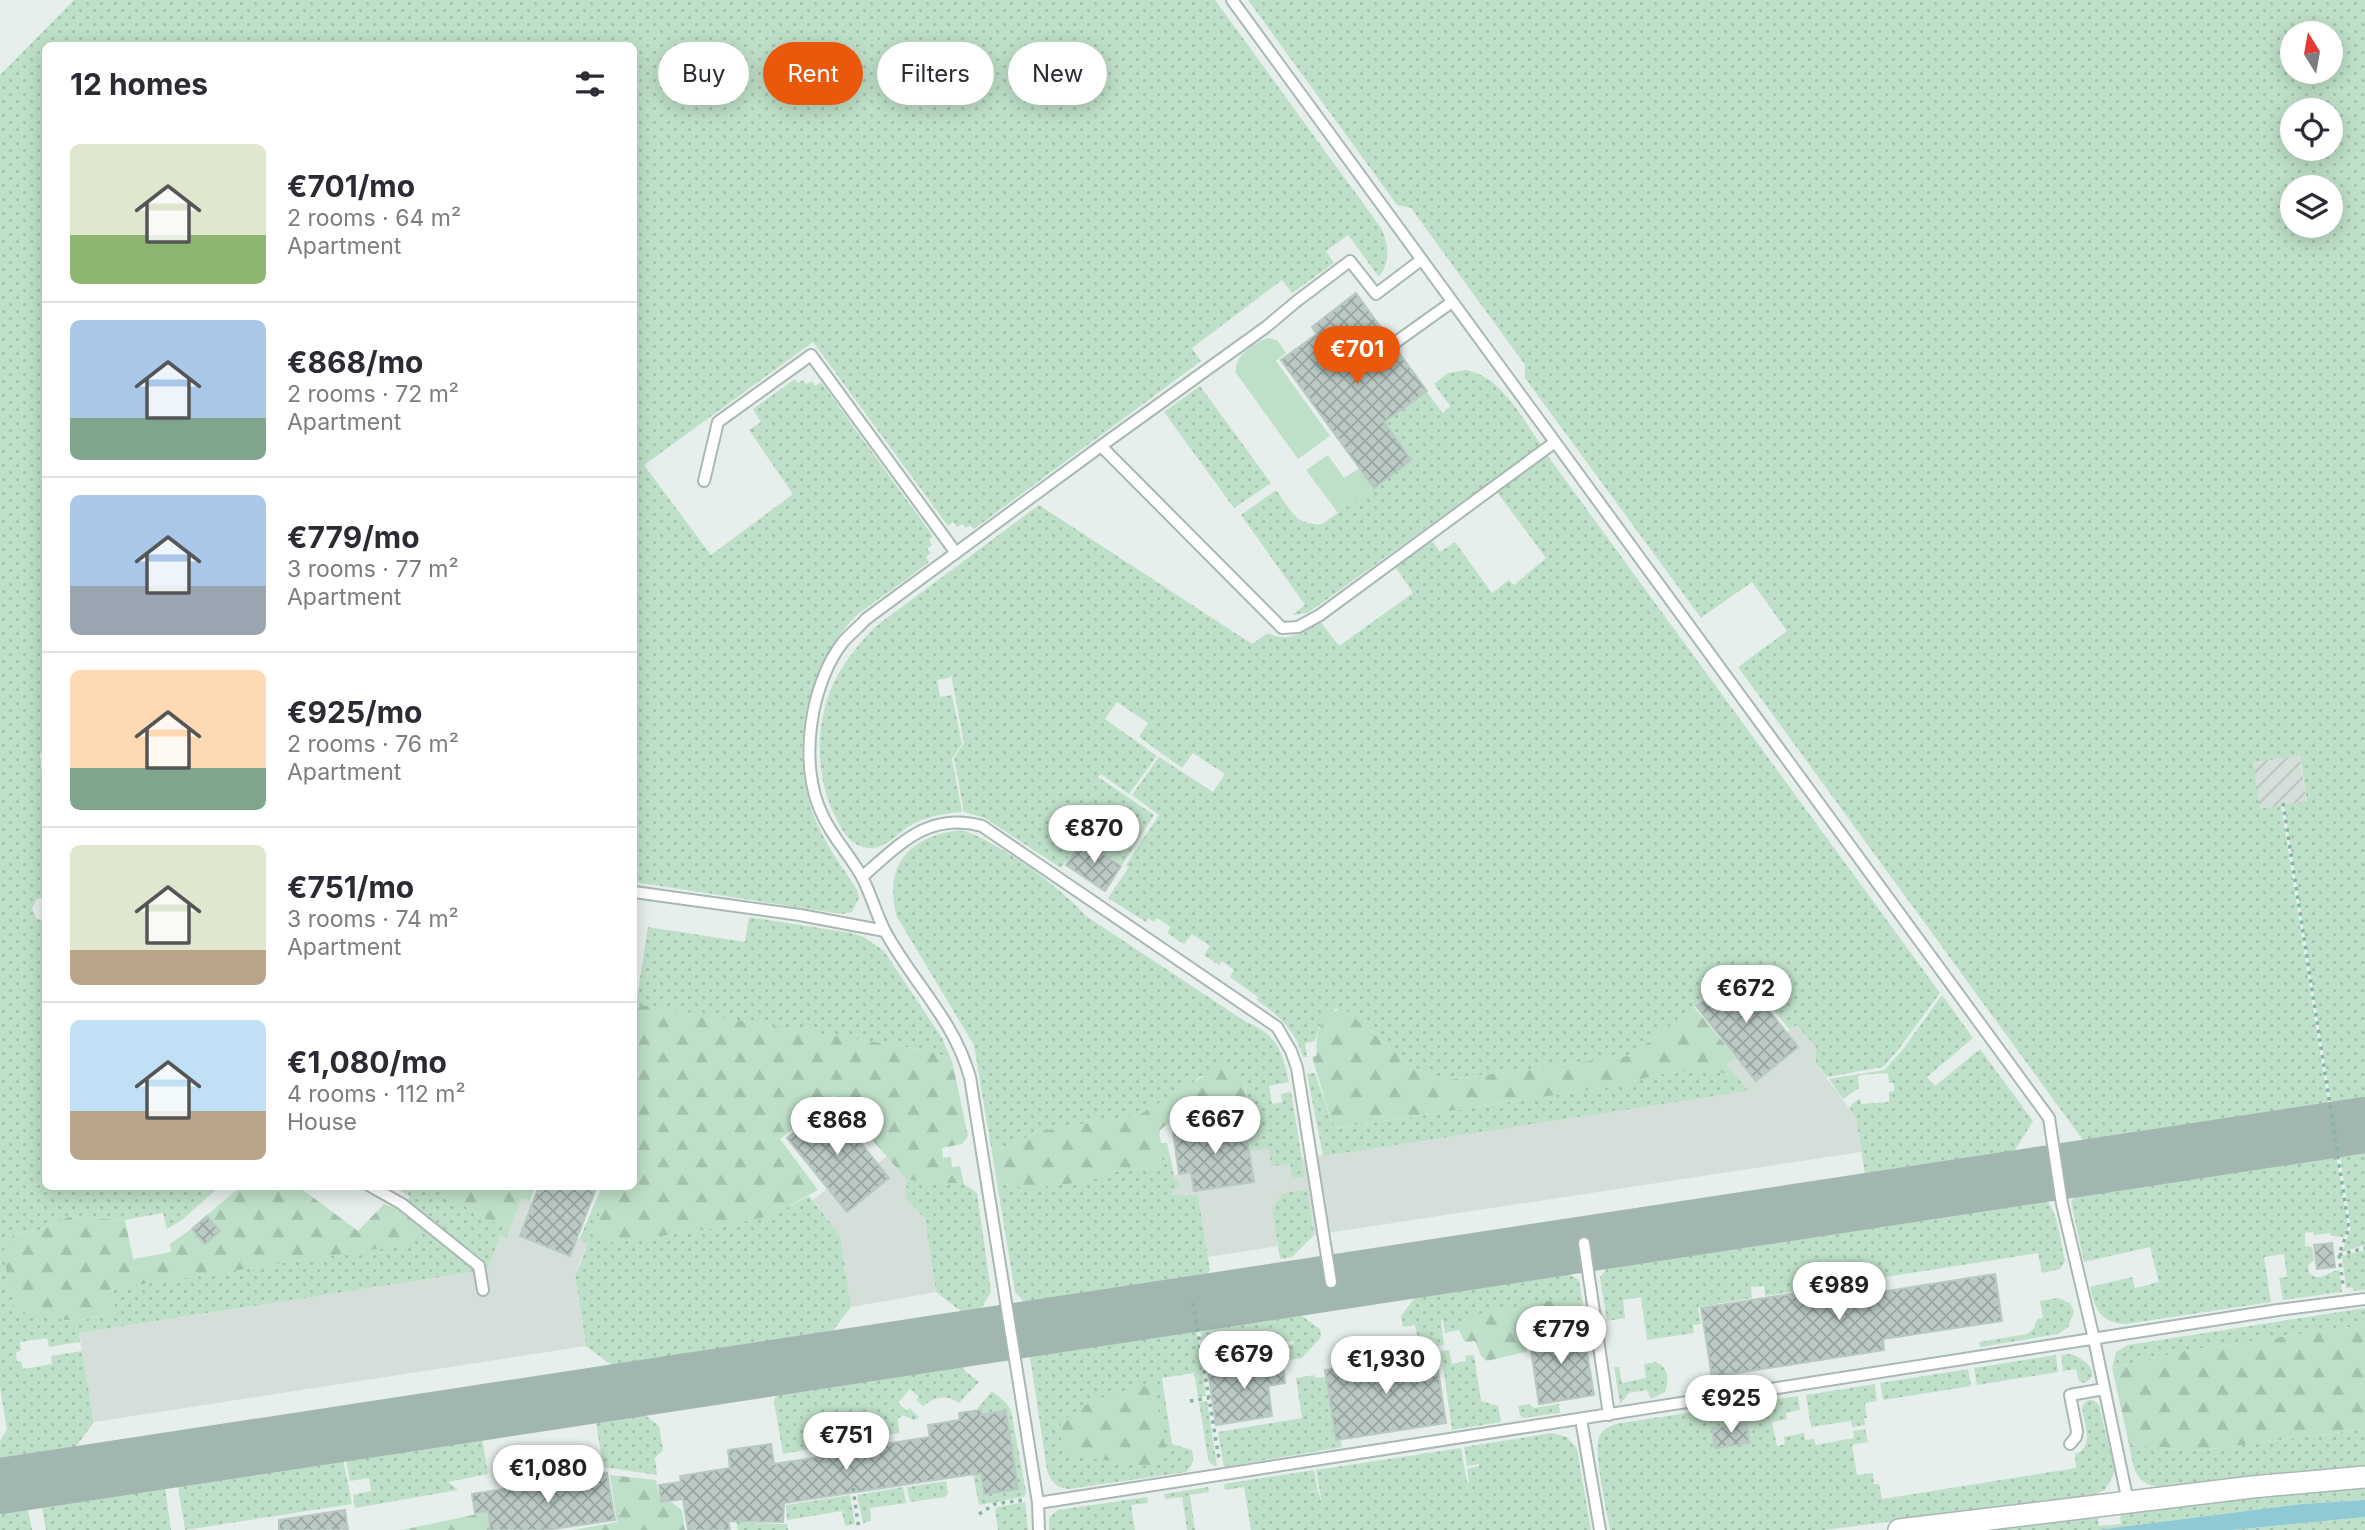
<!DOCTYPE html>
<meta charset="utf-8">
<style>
body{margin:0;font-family:Inter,sans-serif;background:#f2f2f3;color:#2b2b33;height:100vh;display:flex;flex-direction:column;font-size:26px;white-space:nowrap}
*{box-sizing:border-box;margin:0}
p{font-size:23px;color:#7c7c81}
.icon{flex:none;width:38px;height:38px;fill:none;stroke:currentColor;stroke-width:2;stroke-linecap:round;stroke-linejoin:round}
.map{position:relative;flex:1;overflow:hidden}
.side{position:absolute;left:42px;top:42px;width:595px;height:1148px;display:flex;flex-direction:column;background:#fff;border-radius:10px;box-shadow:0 4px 18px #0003}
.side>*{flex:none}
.top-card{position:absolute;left:658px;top:42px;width:665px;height:63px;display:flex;gap:14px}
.needle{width:46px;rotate:349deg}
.fabs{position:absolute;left:2280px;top:21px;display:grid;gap:14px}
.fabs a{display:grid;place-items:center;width:63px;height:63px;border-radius:50%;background:#fff;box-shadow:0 4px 18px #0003;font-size:35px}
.price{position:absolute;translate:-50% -60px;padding:0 16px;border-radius:24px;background:#fff;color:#222;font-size:23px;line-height:46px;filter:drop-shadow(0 2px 4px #0008)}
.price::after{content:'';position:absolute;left:50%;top:42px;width:21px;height:16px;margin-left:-10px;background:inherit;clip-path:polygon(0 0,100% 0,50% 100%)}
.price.selected{background:#ea580c;color:#fff}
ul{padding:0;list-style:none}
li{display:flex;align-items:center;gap:21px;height:175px;padding:0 28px}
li+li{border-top:2px solid #e1e1e2}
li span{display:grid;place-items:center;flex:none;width:196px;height:140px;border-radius:10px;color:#555}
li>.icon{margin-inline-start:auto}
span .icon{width:84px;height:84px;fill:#fffc;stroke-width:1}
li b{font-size:30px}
h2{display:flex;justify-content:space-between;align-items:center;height:84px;padding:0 28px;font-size:30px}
.chip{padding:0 24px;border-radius:32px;background:#fff;box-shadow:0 4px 18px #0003;font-size:24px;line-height:63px}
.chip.selected{background:#ea580c;color:#fff}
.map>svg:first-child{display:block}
.built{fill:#d4dfda}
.industrial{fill:url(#industrial-furrows)}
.grass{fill:url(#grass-dots);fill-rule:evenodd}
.forest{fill:url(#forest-firs)}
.garden{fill:#bfe0c8}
.water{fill:#8ec9d4}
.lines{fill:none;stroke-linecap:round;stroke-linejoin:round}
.taxiway{stroke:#a2b6b0;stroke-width:56}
.building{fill:url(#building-cross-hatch);stroke:#b8c9c2;stroke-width:2}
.service-casing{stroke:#a8b8b2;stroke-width:14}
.minor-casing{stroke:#a8b8b2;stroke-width:24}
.path{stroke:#86b3a5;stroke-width:3.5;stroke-dasharray:3.5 5;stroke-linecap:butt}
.service{stroke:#fff;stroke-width:10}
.minor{stroke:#fff;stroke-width:21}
</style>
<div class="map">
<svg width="2365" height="1530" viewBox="0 0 2365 1530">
<defs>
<pattern id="industrial-furrows" width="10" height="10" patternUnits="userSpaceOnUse" patternTransform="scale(1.75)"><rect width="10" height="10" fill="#d4dfda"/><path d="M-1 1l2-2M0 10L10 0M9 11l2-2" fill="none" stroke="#b6c1bc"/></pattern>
<pattern id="grass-dots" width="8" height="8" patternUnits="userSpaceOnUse" patternTransform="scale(1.75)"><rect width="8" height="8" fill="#bfe0c8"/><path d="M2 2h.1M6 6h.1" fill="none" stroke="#a4c1ad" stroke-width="1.8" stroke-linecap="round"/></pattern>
<pattern id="forest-firs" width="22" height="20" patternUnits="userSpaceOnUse" patternTransform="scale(1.75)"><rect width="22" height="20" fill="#bfe0c8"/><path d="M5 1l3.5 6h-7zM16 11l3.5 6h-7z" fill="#a4c1ad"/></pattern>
<pattern id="building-cross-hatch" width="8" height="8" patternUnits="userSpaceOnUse" patternTransform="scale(1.75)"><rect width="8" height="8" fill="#bbcac4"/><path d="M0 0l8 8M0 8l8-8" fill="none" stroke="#98a6a0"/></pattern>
</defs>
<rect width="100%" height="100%" fill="#e6efeb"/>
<path class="built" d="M1796,1025L1816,1047V1064L1856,1117L1861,1152L1314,1235L1306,1189L1283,1193L1272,1208L1278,1246L1208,1257L1198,1196L1172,1195V1190L1178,1180H1175L1174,1175L1191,1172L1249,1151L1269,1148L1290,1164L1292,1178L1305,1177L1302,1158L1747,1091L1727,1065L1737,1057L1756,1080L1798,1047L1787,1032Z
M887,1156L907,1180L905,1197L925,1219L936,1292L851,1307L840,1235L813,1200L827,1189L847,1212L889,1178L877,1164Z
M522,1198L533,1202L520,1236L570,1256L577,1239L588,1243L575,1274L586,1346L94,1422L79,1333L487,1270L500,1235L506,1237Z"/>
<path class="industrial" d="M2299,755L2307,802L2260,809L2252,762Z"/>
<path class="grass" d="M74,0H1215L1381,228C1389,246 1391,260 1379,277L1348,235L1326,251L1334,263L1292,293L1282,280L1192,348L1201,361L974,529L970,525L966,528L962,524L957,527L953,522L948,526L813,342L644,465L711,555L793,494L749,430L761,422L753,409L795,379L798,383L803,380L806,384L812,381L815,386L821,382L933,536L929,540L932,545L927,549L931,553L926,557L929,562C912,575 895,588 877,600C869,607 859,612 852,620C805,671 789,752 814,816C824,843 842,866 857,890L859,898L852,912L842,914L634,882V46H46V749L40,754L45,803L46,897L37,899L32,909L37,919L46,921V1186L219,1187L182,1220L167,1229L163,1213L125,1220L69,1217L39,1230L14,1234L63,1320L77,1321L116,1312L109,1289L403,1245L424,1228L474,1270L473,1272L79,1333L80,1342L49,1347L47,1338L20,1342L21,1351L16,1352L17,1362L21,1361L23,1369L52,1364L51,1356L82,1351L94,1422L69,1456L0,1467V1441L7,1429L0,1388V75Z
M1248,0H2365V1106L2332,1110L2284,805L2307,801L2300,756L2253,762L2260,809L2281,805L2329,1110L2088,1147L1738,667L1787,631L1752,582L1701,618L1525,378V365L1411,208L1397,205ZM2331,33V72H2292V33ZM2331,110V149H2292V110ZM2292,187H2331V226H2292Z
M1466,370C1502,377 1522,418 1541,445L1319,605L1307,613L1292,615L1305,605L1241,515L1276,490C1291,510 1295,526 1322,524L1411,461L1384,422L1426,391L1443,413L1450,406L1434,384L1448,373Z
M1200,386L1271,483L1234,508L1164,412Z
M1547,455L1940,993L1898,1050L1883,1067L1827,1077L1816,1064V1047L1796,1025L1790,1030L1740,969L1725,981L1719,975L1701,989L1706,996L1656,1037L1628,1056L1446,1080L1413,1067L1344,1009H1335L1319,1027L1315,1041L1305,1043L1307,1057H1303C1295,1030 1279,1016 1257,1000L1258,997L1230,977L1234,970L1222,961L1219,965L1204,955L1210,946L1192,934L1184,944L1167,933L1171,927L1157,918L1154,922L1148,918L1146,922L1108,898L1129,867L1126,865L1159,815L1132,795L1159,757L1213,792L1225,774L1193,753L1182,768L1139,737L1148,723L1117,702L1105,719L1157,756L1129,794L1101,774L1098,777L1154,815L1122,865L1082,839L1061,868L985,818L964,812L954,758L964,743L951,675L949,678L937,680L940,697L952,695L962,744L952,759L962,812C945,813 930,816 915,823C900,830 887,849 869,848C854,847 844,835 838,822C814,779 813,716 839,673C849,656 861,641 875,627L1039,505L1252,644L1268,633C1289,643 1303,633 1320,621L1339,646L1413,593L1395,566L1432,541L1440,552L1455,542L1492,593L1509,580L1514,585L1546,558L1497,492Z
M962,830C999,842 1060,887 1086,916L1246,1022C1278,1035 1282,1051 1289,1082L1269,1086L1272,1104L1282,1102L1281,1094L1291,1092L1305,1177L1292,1178L1290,1164L1271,1166L1269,1149L1250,1151L1245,1120L1246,1079L1201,1076L1183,1090L1139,1115L1041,1131L992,1153L974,1045L897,917C882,864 911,835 962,830Z
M749,917L851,933L864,937L884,951L942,1038L952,1061L934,1052L901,1046L636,1005L648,927L745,942Z
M1942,995L1973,1038L1927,1077L1935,1086L1980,1049L2033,1121L2009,1160L1866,1182L1856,1117L1849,1107L1860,1098L1861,1104L1889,1102V1092L1894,1091V1083H1889L1888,1073L1858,1075L1859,1088L1843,1099L1829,1079L1884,1070L1901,1052Z
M1707,1069L1737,1077L1748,1091L1323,1156L1307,1074L1315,1073L1331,1120L1337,1128L1615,1086L1660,1074Z
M2362,1145L2365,1148V1245L2342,1252L2351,1228L2339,1148Z
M2335,1149L2348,1227L2344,1237L2331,1236L2330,1233L2314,1235L2313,1232L2305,1233V1246L2312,1247L2314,1260L2308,1265L2309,1273C2319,1283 2329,1271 2339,1270L2342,1292L2283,1300L2279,1278L2287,1277L2284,1254L2264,1257L2271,1302L2126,1324C2100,1323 2095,1309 2090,1287L2132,1277L2135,1288L2159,1282L2150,1247L2084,1262L2071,1202L2079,1190Z
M1170,1156L1175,1180L1178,1179L1180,1188L1172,1190V1195H1198L1210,1270L1200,1283L1038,1308L1025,1303L1015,1292L997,1183L1029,1188L1086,1182L1121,1170L1148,1169Z
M907,1180L964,1184L977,1193L991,1292L976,1317L970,1318L936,1292L925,1219L905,1197Z
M396,1187H436L483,1218L510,1227L506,1238L500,1236L487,1270L482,1259L407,1201L410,1197Z
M1307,1189L1314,1235L1292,1257L1280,1259L1272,1208L1283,1193Z
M2036,1194C2058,1198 2060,1242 2065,1261L2060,1269L2042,1273L2038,1253L1765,1296L1764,1286L1751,1287L1752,1298L1698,1307L1701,1324L1693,1325L1694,1333L1647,1340L1641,1297L1623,1300L1625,1318L1607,1321L1600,1277L1615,1259Z
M809,1196L840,1235L851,1307L825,1341L621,1372L586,1346L575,1274L579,1267L588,1243L579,1240L594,1205L600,1212L613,1243L709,1229L770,1216Z
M2365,1250V1290L2353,1291V1287L2346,1288L2342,1256Z
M1557,1268L1579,1280L1584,1312L1568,1301L1467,1318L1459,1330L1445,1333L1443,1320H1441L1444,1345L1420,1349L1415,1325L1403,1327L1401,1316L1422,1288Z
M2058,1298L2070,1303L2074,1312L2068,1327L2058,1334L1980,1347L1979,1342L2027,1334L2034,1328L2037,1319L2043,1318L2040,1301Z
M1291,1308L1320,1329L1321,1337L1302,1358L1290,1360L1287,1345L1294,1344L1293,1341L1285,1342L1287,1353L1206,1367L1199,1322Z
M2365,1308V1325L2184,1351L2112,1368L2116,1352L2128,1345Z
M1195,1322L1206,1396L1198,1397L1194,1373L1162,1378L1172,1444L1192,1450C1194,1460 1193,1465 1186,1472L1069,1489C1056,1488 1050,1481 1047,1470L1030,1357L1036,1347Z
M1449,1350L1452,1364L1466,1361L1465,1356L1474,1355L1481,1401L1498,1406L1501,1422L1452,1430L1441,1351Z
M2070,1354C2082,1357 2105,1373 2084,1383L2079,1381L2076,1369L2063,1371L2061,1355Z
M2056,1355L2058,1372L1977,1385L1974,1368Z
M953,1361L979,1382L959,1403C946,1394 935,1397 923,1406L916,1400L919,1397L910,1389L898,1403L907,1411L910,1408L919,1418L913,1420L903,1415L898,1419L899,1433L783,1454L774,1402L776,1395L784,1387Z
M1655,1362C1668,1366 1670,1380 1665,1392L1651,1399L1647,1390L1629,1393L1620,1404L1614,1367H1619L1622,1383L1646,1378L1644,1364Z
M1968,1369L1971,1386L1883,1400L1880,1383Z
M1314,1375L1315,1378L1325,1377L1335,1441H1341L1342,1447L1224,1467L1218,1432L1302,1418L1296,1378Z
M1875,1384L1877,1401L1865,1403L1867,1418H1864L1865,1425L1852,1427L1851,1421L1811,1427L1806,1395Z
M992,1391L1006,1403L1011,1410L1026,1492L1024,1497L979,1505L970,1459L977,1458L983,1494L1018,1489L1007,1411L982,1415L981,1409H977Z
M1798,1396L1800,1410L1786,1413L1787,1419L1772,1422L1777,1446L1785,1444L1784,1437L1804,1433L1805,1440L1814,1439L1816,1445L1854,1438L1853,1431L1865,1429L1868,1442L1852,1445L1857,1475L1873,1473L1874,1484H1879L1882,1499L2076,1468L2075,1454C2095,1448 2084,1423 2082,1407C2086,1399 2093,1397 2099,1405L2115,1472L2105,1490L2091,1496L1824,1530H1610C1607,1512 1593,1451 1599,1437C1602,1430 1608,1427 1615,1424Z
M1207,1401L1217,1466L1211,1464L1208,1458L1199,1402Z
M1529,1404L1534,1408L1559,1404L1560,1413L1523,1418L1520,1415L1518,1406Z
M630,1410L641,1412L659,1426L663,1450L655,1458L657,1475L603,1467L595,1415Z
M2365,1429V1467L2165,1487C2134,1486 2134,1470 2129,1444L2195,1451Z
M481,1432L488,1474L448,1482L458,1490L355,1508L353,1495L371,1491L369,1478L350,1481L345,1453Z
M1552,1433L1567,1437L1577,1449L1591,1530H1251L1244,1487L1225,1490L1224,1484L1314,1470L1318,1490L1305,1493L1318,1491L1322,1504L1316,1470L1461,1448L1467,1482H1469L1467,1469L1479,1466V1464L1467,1466L1464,1447Z
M342,1454L352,1504L185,1530L178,1486L181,1479Z
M946,1481L948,1493L945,1497L910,1502L907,1487Z
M161,1482L165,1487L171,1530H46L42,1508L47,1499Z
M903,1487L906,1503L870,1508L871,1521L863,1523L857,1495Z
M1208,1487L1209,1492L1190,1495L1195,1530H1187L1182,1497L1165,1499L1164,1494Z
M2365,1487V1500L2302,1504L2097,1530H1988L2098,1516L2099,1526L2121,1524L2120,1513L2253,1497Z
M850,1495L855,1524L845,1526L842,1511L787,1520L786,1505Z
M1147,1497L1148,1503L1131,1505L1135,1530H1049V1518L1058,1510Z
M20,1502L27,1505L32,1530H0V1505Z
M1025,1502L1028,1530H998L995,1510L997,1507Z
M2365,1517V1530H2233Z
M735,1518L747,1523L787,1524L788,1530H738Z"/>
<path class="forest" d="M634,1004L901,1046L934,1052L952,1061L968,1136L962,1144L942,1148L943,1158L951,1157L952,1167L960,1166L964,1184L907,1180L834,1095L816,1108L812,1103L789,1120L794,1128L780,1139L818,1190L770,1216L709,1229L613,1243L595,1233L600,1212L594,1205L602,1187L634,1186Z
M1693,1006L1736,1058L1727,1065L1737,1077L1707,1069L1660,1074L1615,1086L1336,1128L1331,1120L1312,1057L1317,1055C1314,1036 1321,1010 1344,1009L1413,1067L1447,1080L1628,1056L1656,1037Z
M1224,1064L1246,1079L1245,1104C1235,1109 1224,1114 1213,1116C1188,1118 1179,1113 1159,1131L1161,1143H1167L1170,1156L1148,1169L1121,1170L1086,1182L1029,1188L997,1183L992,1153L1041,1131L1139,1115Z
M240,1187H299L358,1231L384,1204L401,1210L424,1228L404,1245L110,1289L116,1312L77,1321L37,1317L14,1309L3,1251L14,1234L39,1230L69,1217L125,1220L133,1259L171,1252L170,1244L191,1229L205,1244L221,1231L207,1215Z
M436,1187H535L530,1201L522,1198L510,1227L483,1218Z
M1543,1301H1568L1584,1312L1586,1324L1582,1327L1556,1331L1550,1315L1537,1317V1327L1527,1333L1526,1352L1487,1361L1481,1356L1475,1341L1465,1342L1459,1330L1467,1318L1486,1312Z
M2365,1325V1429L2195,1451L2129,1444L2112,1368L2184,1351Z
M1145,1386L1152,1387L1156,1393L1166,1452L1164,1458L1155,1467L1068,1455L1059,1434L1061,1422C1088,1400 1111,1393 1145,1386Z
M610,1475L656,1480L660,1503L671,1502L682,1510L685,1530H573L617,1522Z
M487,1512L489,1530H402Z"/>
<path class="garden" d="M1268,338L1277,340L1286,353L1276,361L1330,436L1298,459L1236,373C1233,357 1254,343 1268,338Z
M1328,455L1344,478L1360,468L1374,488L1338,513L1306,470Z"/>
<path class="water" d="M2365,1500V1517L2233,1530H2097L2302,1504Z"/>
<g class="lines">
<path class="taxiway" d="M0,1486L2365,1125"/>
</g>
<path class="building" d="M1356,293L1389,339L1390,347L1397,350L1427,391L1384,422L1411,460L1374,488L1281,360L1317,334L1312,327Z
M1082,840L1121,866L1105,891L1066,865Z
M1739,973L1798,1047L1756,1081L1696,1006L1709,997L1703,988L1711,981L1720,975L1727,983Z
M830,1105L889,1178L847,1212L787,1138L799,1129L793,1121L811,1107L817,1115Z
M1244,1121L1254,1182L1194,1191L1191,1172L1179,1174L1173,1132Z
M539,1186H597L570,1256L520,1236Z
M207,1216L220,1231L205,1244L192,1229Z
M2332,1243L2335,1267L2317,1269L2314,1245Z
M1995,1274L2002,1321L1883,1339L1884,1350L1712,1377L1701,1308L1873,1281L1875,1293Z
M1583,1329L1594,1395L1539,1404L1529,1336Z
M1435,1351L1446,1423L1336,1440L1325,1370Z
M1282,1359L1285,1383L1268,1386L1272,1416L1216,1425L1208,1370Z
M981,1410V1415L1006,1411L1018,1489L984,1494L981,1473L784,1503L783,1522L728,1521L730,1530H688L683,1499L661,1502L659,1485L681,1482L680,1476L730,1468L728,1450L771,1444L774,1464L871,1449V1446L930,1437L928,1425L960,1420L959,1413Z
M1747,1423L1749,1443L1715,1448L1712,1428Z
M607,1473L615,1520L546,1530H490L488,1511L475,1513L472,1494Z
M345,1510L348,1530H279V1520Z"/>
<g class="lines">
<g class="service-casing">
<path id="service" d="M1232,0L2049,1118L2062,1204L2094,1339L2128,1502
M1396,342L1452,302
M1101,446L1282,628L1298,627L1320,615L1555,442
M704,481L718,422L811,355L956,553
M862,877C899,845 928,811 982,826L1277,1027L1291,1051L1297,1068L1331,1282
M634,892L800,915L885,931
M370,1186L402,1204L479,1266L483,1290
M1584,1243L1609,1415
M1581,1419L1600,1530
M2070,1444L2076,1437L2077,1431L2070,1395L2104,1389
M1038,1503L2278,1310L2365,1299
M1039,1530L1038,1503L970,1077C953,1018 913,983 885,931C876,914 871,894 862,877C850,855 832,837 822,814C798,765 810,684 843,642C850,634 859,627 866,619L1101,446L1266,327L1297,301L1350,261L1376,294L1421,260"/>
</g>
<g class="minor-casing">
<path id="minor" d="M1899,1530L2252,1487L2365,1477"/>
</g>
<path class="path" d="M2283,803L2349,1228L2339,1254L2343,1286
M2339,1255L2365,1248
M1193,1303L1219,1459
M1190,1401L1209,1398
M853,1488L859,1530
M979,1514L995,1504L1023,1500"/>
<use href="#service" class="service"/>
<use href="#minor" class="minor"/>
</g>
</svg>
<div class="fabs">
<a><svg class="needle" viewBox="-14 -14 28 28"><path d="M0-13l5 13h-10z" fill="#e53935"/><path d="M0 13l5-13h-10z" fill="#7c7c81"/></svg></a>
<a><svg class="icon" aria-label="locate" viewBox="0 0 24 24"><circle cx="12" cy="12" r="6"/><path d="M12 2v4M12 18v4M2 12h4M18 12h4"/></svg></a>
<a><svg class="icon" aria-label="layers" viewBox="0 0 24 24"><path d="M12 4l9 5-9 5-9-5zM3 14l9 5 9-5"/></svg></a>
</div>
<b class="price selected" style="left:1357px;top:386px">€701</b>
<b class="price" style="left:1094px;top:865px">€870</b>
<b class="price" style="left:1746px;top:1025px">€672</b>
<b class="price" style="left:1215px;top:1156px">€667</b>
<b class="price" style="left:837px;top:1157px">€868</b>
<b class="price" style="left:1839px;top:1322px">€989</b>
<b class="price" style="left:1561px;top:1366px">€779</b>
<b class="price" style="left:1244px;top:1391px">€679</b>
<b class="price" style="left:1386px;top:1396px">€1,930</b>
<b class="price" style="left:1731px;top:1435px">€925</b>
<b class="price" style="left:846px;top:1472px">€751</b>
<b class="price" style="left:548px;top:1505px">€1,080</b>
<div class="top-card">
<a class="chip">Buy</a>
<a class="chip selected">Rent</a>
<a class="chip">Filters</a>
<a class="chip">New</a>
</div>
<section class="side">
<h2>12 homes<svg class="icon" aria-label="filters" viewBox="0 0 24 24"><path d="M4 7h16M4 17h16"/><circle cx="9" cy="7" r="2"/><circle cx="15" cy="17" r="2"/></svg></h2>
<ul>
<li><span style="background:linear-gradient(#dfe7d0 65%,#8fb573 0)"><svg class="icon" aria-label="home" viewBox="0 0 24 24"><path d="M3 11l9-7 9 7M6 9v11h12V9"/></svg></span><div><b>€701/mo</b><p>2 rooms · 64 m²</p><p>Apartment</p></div></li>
<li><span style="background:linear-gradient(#a9c7e8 70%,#7fa58c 0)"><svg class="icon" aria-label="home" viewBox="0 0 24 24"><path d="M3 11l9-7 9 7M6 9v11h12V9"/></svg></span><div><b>€868/mo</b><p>2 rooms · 72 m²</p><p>Apartment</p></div></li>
<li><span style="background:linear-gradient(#a9c7e8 65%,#9aa5b1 0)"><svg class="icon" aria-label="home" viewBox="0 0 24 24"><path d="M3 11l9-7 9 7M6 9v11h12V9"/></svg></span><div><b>€779/mo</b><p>3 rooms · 77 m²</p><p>Apartment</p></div></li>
<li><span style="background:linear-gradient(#ffd9b3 70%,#7fa58c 0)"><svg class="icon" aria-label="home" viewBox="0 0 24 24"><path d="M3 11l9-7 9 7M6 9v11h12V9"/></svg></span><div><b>€925/mo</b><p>2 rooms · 76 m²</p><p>Apartment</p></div></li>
<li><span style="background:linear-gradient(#dfe7d0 75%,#b9a48a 0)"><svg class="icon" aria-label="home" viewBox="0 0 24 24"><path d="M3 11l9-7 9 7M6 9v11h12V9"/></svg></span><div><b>€751/mo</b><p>3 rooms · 74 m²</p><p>Apartment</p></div></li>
<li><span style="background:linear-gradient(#bfe0f5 65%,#b9a48a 0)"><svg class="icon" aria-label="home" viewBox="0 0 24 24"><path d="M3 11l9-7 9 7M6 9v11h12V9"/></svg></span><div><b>€1,080/mo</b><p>4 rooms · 112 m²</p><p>House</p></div></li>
</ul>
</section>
</div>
